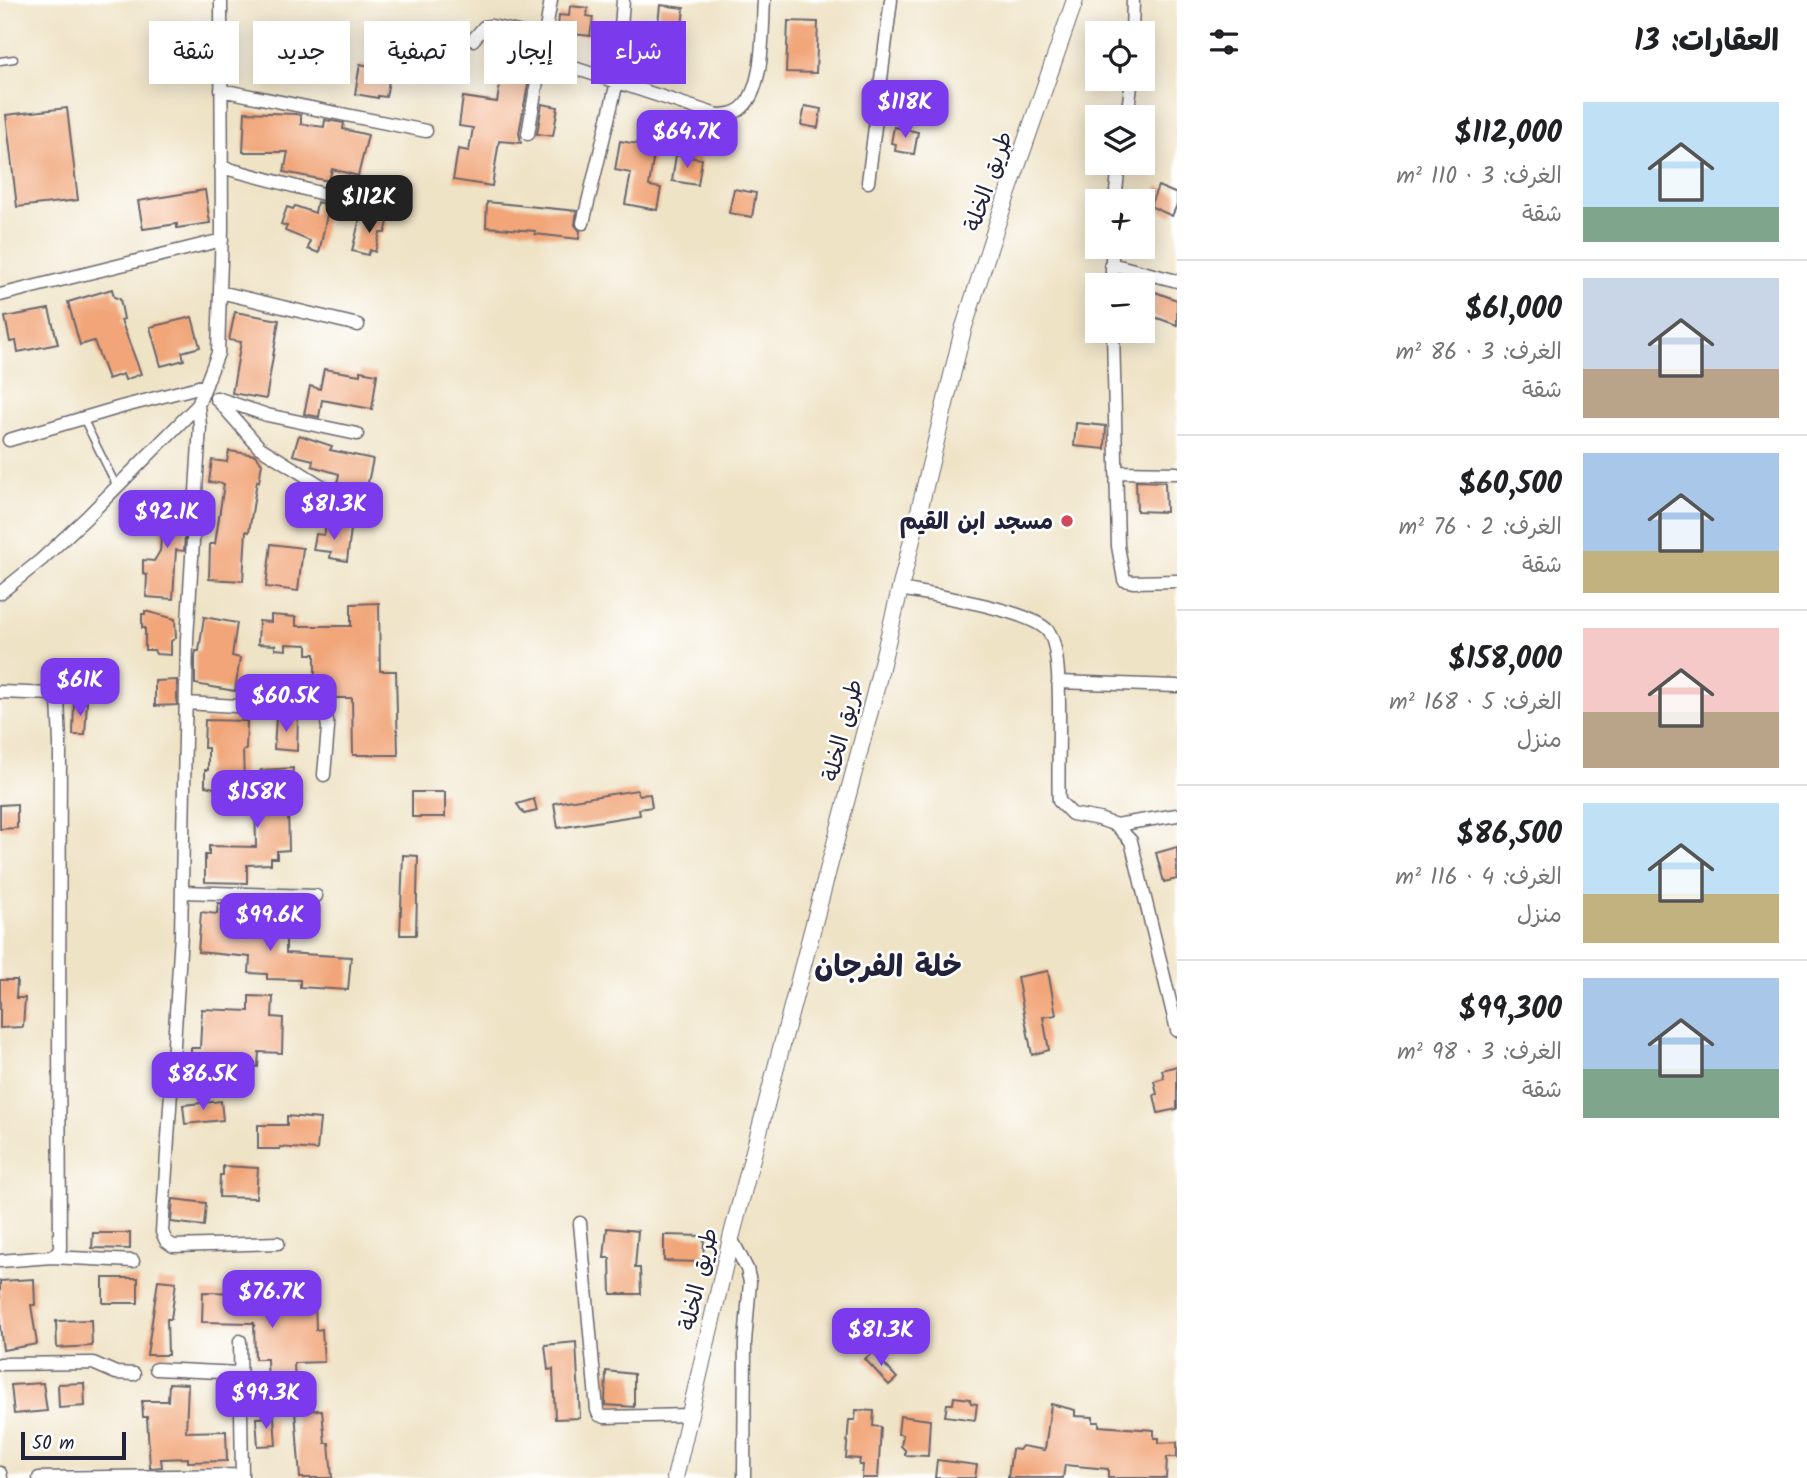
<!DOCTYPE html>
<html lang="ar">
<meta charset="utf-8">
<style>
body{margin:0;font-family:Kalam,"Playpen Sans Arabic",sans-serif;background:#f2f2f2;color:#202124;direction:rtl;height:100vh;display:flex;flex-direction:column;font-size:26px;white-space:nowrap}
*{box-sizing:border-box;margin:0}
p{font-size:23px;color:#757577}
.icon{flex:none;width:38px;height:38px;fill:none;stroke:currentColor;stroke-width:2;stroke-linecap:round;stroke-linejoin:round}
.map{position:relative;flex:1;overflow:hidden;direction:ltr}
.drawer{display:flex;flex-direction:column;background:#fff;width:630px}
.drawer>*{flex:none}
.top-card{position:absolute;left:21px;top:21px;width:665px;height:63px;direction:rtl;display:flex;gap:14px}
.tools{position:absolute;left:1085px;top:21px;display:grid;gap:14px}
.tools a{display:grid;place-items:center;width:70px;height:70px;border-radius:0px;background:#fff;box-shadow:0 4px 18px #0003;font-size:35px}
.scale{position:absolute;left:21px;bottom:18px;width:105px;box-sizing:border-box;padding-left:7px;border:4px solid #22223b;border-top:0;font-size:19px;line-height:24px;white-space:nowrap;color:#22223b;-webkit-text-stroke:5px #fff;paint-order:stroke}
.price{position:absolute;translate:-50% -60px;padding:0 16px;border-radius:14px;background:#7c3aed;color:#fff;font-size:23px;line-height:46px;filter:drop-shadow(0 2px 4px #0008)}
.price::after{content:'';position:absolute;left:50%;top:42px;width:21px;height:16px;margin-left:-10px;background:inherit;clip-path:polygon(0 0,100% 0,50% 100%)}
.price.current{background:#222;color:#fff}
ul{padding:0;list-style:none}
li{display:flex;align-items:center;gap:21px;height:175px;padding:0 28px}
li+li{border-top:2px solid #e0e0e0}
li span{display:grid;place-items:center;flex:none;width:196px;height:140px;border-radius:0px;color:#555}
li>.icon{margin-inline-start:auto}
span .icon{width:84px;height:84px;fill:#fffc;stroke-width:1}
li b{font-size:30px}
h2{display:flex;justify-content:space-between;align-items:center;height:84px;padding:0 28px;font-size:30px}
.tag{padding:0 24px;border-radius:0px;background:#fff;box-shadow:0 4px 18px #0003;font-size:24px;line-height:63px}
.tag.current{background:#7c3aed;color:#fff}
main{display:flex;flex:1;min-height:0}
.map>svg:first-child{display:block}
.building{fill:#f1a578}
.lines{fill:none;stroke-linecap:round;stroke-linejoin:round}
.service-casing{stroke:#6a666c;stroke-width:9}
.minor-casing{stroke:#6a666c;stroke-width:15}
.tertiary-casing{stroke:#6a666c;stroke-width:18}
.service{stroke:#fff;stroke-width:6}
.minor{stroke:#fff;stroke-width:12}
.tertiary{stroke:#fff;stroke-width:16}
.poi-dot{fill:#d1495b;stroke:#fff;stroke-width:2.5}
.labels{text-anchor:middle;stroke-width:5;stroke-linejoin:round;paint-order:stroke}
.street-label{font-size:23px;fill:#22223b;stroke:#fff}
.poi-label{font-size:23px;font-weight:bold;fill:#22223b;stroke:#fff;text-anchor:end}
.district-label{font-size:30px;font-weight:bold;fill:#22223b;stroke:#fff}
</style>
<main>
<section class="drawer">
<h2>العقارات: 13<svg class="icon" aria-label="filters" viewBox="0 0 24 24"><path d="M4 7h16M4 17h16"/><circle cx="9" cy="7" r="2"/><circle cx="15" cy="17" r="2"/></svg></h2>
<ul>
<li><span style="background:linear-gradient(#bfe0f5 75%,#7fa58c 0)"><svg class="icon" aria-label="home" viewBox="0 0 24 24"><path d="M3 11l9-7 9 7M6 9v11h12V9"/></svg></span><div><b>$112,000</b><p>الغرف: 3 · 110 m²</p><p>شقة</p></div></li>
<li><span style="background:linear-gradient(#c9d6e8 65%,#b9a48a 0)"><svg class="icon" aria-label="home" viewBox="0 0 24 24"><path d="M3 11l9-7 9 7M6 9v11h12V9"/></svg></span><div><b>$61,000</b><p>الغرف: 3 · 86 m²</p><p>شقة</p></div></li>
<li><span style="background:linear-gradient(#a9c7e8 70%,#c2b280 0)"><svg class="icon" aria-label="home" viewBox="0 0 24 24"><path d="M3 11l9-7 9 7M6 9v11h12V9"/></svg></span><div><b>$60,500</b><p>الغرف: 2 · 76 m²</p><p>شقة</p></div></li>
<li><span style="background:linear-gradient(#f6c9c9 60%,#b9a48a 0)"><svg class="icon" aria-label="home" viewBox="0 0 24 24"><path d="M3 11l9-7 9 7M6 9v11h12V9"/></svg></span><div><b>$158,000</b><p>الغرف: 5 · 168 m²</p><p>منزل</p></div></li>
<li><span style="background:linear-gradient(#bfe0f5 65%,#c2b280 0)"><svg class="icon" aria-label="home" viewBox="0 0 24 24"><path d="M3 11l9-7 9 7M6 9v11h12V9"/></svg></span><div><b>$86,500</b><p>الغرف: 4 · 116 m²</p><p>منزل</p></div></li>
<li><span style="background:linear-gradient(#a9c7e8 65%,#7fa58c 0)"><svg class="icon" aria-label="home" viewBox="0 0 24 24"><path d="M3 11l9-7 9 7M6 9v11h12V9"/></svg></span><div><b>$99,300</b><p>الغرف: 3 · 98 m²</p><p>شقة</p></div></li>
</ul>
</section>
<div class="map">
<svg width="1177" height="1478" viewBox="0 0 1177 1478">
<rect width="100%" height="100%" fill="#fff"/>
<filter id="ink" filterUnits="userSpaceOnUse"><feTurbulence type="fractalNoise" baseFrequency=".0143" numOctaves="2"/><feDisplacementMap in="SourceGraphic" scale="14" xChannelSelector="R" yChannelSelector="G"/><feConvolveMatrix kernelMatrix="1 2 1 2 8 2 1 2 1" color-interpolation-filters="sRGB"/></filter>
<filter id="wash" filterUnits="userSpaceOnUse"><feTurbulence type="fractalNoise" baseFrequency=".00686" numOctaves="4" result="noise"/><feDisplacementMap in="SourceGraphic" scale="28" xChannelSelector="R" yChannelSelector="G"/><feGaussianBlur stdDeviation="1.57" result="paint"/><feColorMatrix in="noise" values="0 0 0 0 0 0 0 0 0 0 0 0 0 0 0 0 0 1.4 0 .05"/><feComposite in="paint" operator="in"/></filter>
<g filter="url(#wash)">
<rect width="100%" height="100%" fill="#efe3c6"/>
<g id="blocks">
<path class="building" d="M660,5L684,8L680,45L656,42Z
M570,6L588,8L587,16L593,17L590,36L573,34L564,39L558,29L559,15L569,16Z
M788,21L818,22L816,73L786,72Z
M303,37L339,42L334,75L298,69Z
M360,64L391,70L386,97L378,96V98L355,94Z
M500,67L530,73L519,133L521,143L499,141L492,186L453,180L458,149L469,151L473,128L459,126L463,97L497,102L501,78H498Z
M542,104L558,107L553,136L537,134Z
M805,106L821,109L818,128L801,125Z
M67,108L78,200L17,207L6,115Z
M245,112L295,114L301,115V124L324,127L325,120L344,123L343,129L368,135L358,176L332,169L329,181L284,172L288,152H243Z
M894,127L918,132L914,154L895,151L896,144L891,143Z
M620,141L655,147L649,186L661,188L657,210L625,204L631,173L615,170Z
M676,155L702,159L698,185L672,181Z
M1158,186L1177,194V205L1172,216L1150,206Z
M734,189L756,193L752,217L729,213Z
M205,190L210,223L177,228V224L143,229L138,201Z
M317,202L329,205L319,253L308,249L310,241L285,231L287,226L281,224L287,207L293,209L295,206L315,213Z
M487,202L577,211L575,225L580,231L579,239L535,234V231L486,227Z
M372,217L388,222L385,233H380L375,252L370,250L368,255L352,251L360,218L368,220Z
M112,289L114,297L120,299L124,319L121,320L141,374L125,380L123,374L108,379L94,341L80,345L68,302Z
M1147,289L1177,300V325L1143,313V302Z
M49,309L58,344L18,352L16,341L10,342L5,317Z
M235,312L279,320L266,399L232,393L241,342L229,340Z
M192,317L200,347L182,352L184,360L161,366L150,327Z
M324,369L360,375V371L377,374L372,409L322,400L319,417L304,414L310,386L320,389Z
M1076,423L1106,426L1105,449L1074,446Z
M299,435L332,446L330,450L373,459L366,492L340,487L337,485L339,474L312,466L313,460L293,455Z
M229,451L255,455L262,463L259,482L257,481L249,532L246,531L243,581L209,579L210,544H215L224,484L209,482L212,460L227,462Z
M1136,481L1165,482L1166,512L1137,511Z
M164,497L187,499L184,551L176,550L173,599L146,597L147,575L143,574V560L154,561L160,551Z
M326,526L351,529L347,561L330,558L331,552L313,550L316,534L324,535Z
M271,544L303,548L298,591L266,587Z
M379,603L380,671H396L398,755H353L352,698H327L324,690L315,689V654H307V645L286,644V650L275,649V645L258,644L259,621L271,622V615L296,617V626H351V604Z
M145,611L175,619L176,638L171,641V655L156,654L154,650H145V628H142V614H145Z
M204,617L237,623L232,656L240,658L235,691L195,684V656L196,651H199Z
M177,680V705L155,706V681Z
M74,701L87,702L85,735H73Z
M276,717L298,718L297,751L274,749Z
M205,720L247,721L246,750H243L244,784L223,790L205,786V770H208V748H204Z
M293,768L288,808L289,850L277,851V858H271V864L247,865V883L205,882V855H209V846L256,847L255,796H250V784L261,770Z
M637,790L639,795L650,794L652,807L639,809L640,815L558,828L554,803Z
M412,792H445V817H412Z
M534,799L537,811L524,814L517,804Z
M17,804V828L0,829V805Z
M1177,847V879L1164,882L1156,853Z
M403,855L418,856L416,935H400Z
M218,903L239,905L236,936L264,937V933L286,934V953L351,957L348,990L300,987V980L267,979V974L249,973L250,957L198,952L201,912L217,914Z
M1048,971L1056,1015L1043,1017L1049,1050L1032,1055L1017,977Z
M0,980H17L16,998H25L23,1027L0,1028Z
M249,996L273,997L272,1017L283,1018L282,1053L259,1052L258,1067L191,1062V1048H200L202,1009L249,1011Z
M1177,1066V1109L1158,1113L1154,1095L1157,1094L1154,1081L1164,1078L1162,1070Z
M221,1101L223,1120L185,1124L183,1105Z
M287,1116L320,1119L317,1150L280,1147V1149H258V1125H287Z
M223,1166L258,1168L256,1198L219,1197L220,1175H223Z
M173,1199L206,1203L204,1226L171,1222Z
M607,1228L638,1231L635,1268H640L641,1294H611L610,1258H604Z
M93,1233H130V1249L92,1248Z
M664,1235L704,1236L703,1262L664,1261Z
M103,1278H138V1303H103Z
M34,1279L35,1305H31L37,1344L3,1350L0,1327V1281Z
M158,1280L176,1282L171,1319H167L168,1355H147Z
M203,1292L252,1293V1299L315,1297L316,1330L322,1329L324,1362L294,1363L295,1387L268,1388L267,1359H255L254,1323L202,1322Z
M91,1320L92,1346L57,1348L56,1321Z
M576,1342L580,1418L555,1419L553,1369L548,1370L545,1345Z
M873,1352L897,1378L889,1385L865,1359Z
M606,1371L634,1374V1407L605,1405Z
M43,1383L47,1411L14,1414L11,1385Z
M84,1383L85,1406L59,1408L58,1384Z
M169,1383L188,1384L186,1432L226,1431L227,1461L188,1462V1458L161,1459L162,1467L150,1468L147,1417H143L142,1401H168Z
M954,1397L970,1399L971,1403L977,1404L975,1420L945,1416L947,1404H953Z
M1051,1404L1075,1410V1416L1093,1417V1422H1099V1426L1154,1430V1438H1159V1443L1177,1442V1457H1167L1166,1478H1108V1469L1065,1465L1063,1478H1008L1012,1449L1019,1450L1022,1446L1045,1450Z
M322,1410L325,1443H329L332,1478H300L295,1411Z
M856,1410L874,1411L873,1426L881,1427L878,1478H862L863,1465H859L860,1459L846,1458L849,1420H855Z
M900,1416L930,1420L928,1456L905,1455V1450L901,1446L903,1435L898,1434Z
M274,1417L276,1445L258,1446L256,1418Z
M937,1460L977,1465L975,1478H935Z"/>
</g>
</g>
<g filter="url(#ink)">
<use href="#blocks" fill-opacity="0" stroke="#6a666c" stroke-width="2"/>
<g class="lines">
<g class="service-casing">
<path id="service" d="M0,61L14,59
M83,418L117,487"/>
</g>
<g class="minor-casing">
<path id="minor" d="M221,0L222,229L218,353L198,405L200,426L187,639L181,935L162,1232L166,1241L173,1246L278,1243
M1132,33L1133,0
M473,40L484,27L491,26L545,38
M541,57L717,115C724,115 733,114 739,110C765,93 762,29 764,0
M221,90L426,131
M1127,117L1132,79
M528,134L551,0
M221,167L380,209
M868,182L891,0
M1115,201L1119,163
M583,223L617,82L623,0
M1111,264L1177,281
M1112,285V247
M220,292L358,325
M0,295L222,240
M1113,331L1118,546L1124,580L1133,582L1177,581
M216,398L259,447L359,509
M217,398L267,415L357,434
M9,440L121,407L206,385
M1116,472L1177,473
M900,589C931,595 1029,609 1048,631C1066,652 1056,767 1059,801L1072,814L1099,819L1116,825L1131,841L1177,1030
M0,593L41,560L86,518L198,405
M1058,682L1177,686
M0,692L54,694L58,699L60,743L59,1029L60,1248L58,1253L51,1257L0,1261
M186,703L321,711L326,715L328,728L324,775
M1116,825L1177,815
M182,892L316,896
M580,1223L597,1410L599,1415L605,1417L690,1415
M731,1238L747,1269L750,1282L745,1342L744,1478
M51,1257L133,1261
M240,1341L242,1478
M0,1364L93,1363L116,1373L134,1374
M156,1369L240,1373
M0,1473L1,1478
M39,1478L242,1475"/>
</g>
<g class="tertiary-casing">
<path id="tertiary" d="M675,1478L731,1238L875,692L963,330L998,221L1075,0"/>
</g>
<use href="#service" class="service"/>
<use href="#minor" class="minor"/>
<use href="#tertiary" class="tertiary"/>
</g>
</g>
<circle class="poi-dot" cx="1067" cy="521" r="7"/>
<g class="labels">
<g class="street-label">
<text transform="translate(988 181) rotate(-71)" y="8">طريق الخلة</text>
<text transform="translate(842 730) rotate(-76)" y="8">طريق الخلة</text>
<text transform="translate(698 1279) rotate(-77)" y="8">طريق الخلة</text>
</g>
<g class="poi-label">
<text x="1053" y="529">مسجد ابن القيم</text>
</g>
<g class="district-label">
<text x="888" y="976">خلة الفرجان</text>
</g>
</g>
</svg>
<div class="tools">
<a><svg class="icon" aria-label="locate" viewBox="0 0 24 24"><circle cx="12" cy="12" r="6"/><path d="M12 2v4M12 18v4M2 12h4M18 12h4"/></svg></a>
<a><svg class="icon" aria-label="layers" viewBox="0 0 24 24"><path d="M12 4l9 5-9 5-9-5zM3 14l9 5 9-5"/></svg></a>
<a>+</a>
<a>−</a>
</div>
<div class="scale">50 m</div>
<b class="price" style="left:905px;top:140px">$118K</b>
<b class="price" style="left:687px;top:170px">$64.7K</b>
<b class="price current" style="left:369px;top:235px">$112K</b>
<b class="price" style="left:334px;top:542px">$81.3K</b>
<b class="price" style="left:167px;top:550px">$92.1K</b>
<b class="price" style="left:80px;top:718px">$61K</b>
<b class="price" style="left:286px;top:734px">$60.5K</b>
<b class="price" style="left:257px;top:830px">$158K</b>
<b class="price" style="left:270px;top:953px">$99.6K</b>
<b class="price" style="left:203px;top:1112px">$86.5K</b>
<b class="price" style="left:272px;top:1330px">$76.7K</b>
<b class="price" style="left:881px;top:1368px">$81.3K</b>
<b class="price" style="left:266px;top:1431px">$99.3K</b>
<div class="top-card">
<a class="tag current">شراء</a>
<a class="tag">إيجار</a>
<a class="tag">تصفية</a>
<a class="tag">جديد</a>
<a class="tag">شقة</a>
</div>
</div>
</main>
